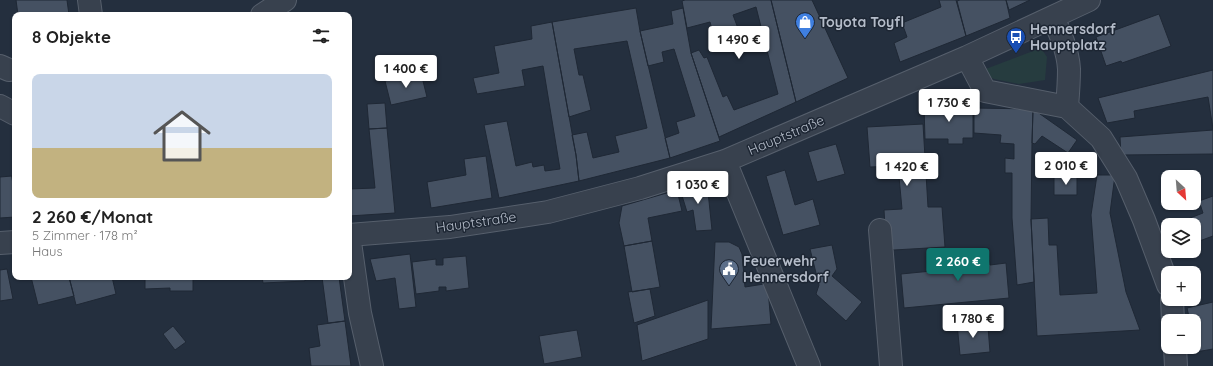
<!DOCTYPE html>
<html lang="de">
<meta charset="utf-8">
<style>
body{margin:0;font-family:Quicksand,sans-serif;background:#f6f6f6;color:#222;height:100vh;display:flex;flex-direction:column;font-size:15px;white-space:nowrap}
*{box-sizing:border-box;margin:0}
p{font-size:13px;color:#767676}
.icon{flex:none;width:22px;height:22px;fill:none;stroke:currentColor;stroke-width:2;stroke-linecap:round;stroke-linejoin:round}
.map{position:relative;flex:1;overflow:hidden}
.panel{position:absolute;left:12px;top:12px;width:340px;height:268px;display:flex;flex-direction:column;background:#fff;border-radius:8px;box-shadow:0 1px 3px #0004}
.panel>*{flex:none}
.needle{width:26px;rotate:154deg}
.controls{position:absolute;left:1161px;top:170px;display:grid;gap:8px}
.controls a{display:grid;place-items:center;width:40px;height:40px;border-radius:8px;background:#fff;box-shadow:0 1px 3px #0004;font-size:20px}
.price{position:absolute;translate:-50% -34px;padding:0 9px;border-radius:4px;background:#fff;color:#222;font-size:13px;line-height:26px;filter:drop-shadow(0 1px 2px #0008)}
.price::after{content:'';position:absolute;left:50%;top:24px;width:12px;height:9px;margin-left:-6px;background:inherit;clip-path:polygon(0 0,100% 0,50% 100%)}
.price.active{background:#0f766e;color:#fff}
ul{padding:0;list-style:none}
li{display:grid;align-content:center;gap:8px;height:212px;padding:0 20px}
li+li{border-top:1px solid #e0e0e0}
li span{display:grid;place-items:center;height:124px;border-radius:8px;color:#555}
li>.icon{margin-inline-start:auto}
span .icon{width:72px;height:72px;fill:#fffc;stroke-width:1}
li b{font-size:17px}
h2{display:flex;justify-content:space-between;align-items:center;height:48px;padding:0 20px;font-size:17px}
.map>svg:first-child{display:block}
.green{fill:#263c3f}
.building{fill:#455162;stroke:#1f2835}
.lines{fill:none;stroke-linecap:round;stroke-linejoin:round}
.minor-casing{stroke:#565f6c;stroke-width:24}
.minor{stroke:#38414e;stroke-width:22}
.labels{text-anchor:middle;stroke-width:3;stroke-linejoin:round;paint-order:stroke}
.poi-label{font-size:14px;font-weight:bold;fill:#b4bcc9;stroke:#1d2633;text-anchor:start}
.street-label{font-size:14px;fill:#b4bcc9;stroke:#1d2633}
</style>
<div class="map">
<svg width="1213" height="366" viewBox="0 0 1213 366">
<rect width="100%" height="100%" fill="#242f3e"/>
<path class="green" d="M1041,48L1047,57L1045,80L1019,84L994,79L986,75L983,70Z"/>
<path class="building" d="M16,0H67L69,15H18Z
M685,0H771L796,102L719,137L691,53L699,50L704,58L707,57L723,97L727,95L734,110L778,94L756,7L733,15L742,39L717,48L710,22L687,28L682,1Z
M771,0H812L848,78L796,102Z
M939,0H956L966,36L900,62L894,43L907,37L902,23L941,7Z
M960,0H1006L1010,18L966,36L957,1Z
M1006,0H1030L1009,10Z
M636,8L640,31L670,158L579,181L576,155L572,135L587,132L593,158L619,152L615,136L647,128L627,41L574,49L579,75H583L591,110L569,117L552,22Z
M683,8L691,53L720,141L670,158L665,138L679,133L676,122L695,116L674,49L662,52L664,62L648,66L640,31L673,24L671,11Z
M1159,14L1171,46L1122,63L1121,61L1106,66L1096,37Z
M552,22L576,155L579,181L499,198L484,125L507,121L516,166L532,162L533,167L544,165L545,171L560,169L543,66L522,70L525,86L477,94L473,78L499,73L494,46L532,39L531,26Z
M1213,70V129L1208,97L1134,111L1135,118L1107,123L1098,98Z
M421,73L427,97L391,105L385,81Z
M385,103L387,128L369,129L367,104Z
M973,106V138H963V144H948V139H925L924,107Z
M974,108L1033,109L1032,143L1031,219L1034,282L1017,285L1012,218V173H1005V158L1014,159V144L1000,143L1001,135L974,133Z
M1033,109L1077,140L1068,153L1042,136L1035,144L1032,143Z
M923,124L928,207H942L945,247L894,250L886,243L884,210L902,209L898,166L870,167L867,127Z
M387,128L395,213L349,216V189L375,188L369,129Z
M1213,130V154L1121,155L1120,137Z
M836,144L845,174L817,182L808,152Z
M486,156L492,198L431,208L427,182L466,175L464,159Z
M1064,158H1081V176H1064Z
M785,170L795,205L813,199L820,225L783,235L766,176Z
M1097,175H1115L1110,213L1126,292L1140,330L1037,336L1031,219L1048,218L1049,245H1057L1060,295L1097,293L1091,215Z
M12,176H15V205Z
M12,176L15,205V217L0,218V177Z
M1054,176H1077V195H1054Z
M707,182L712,230L696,231L693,210L687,212L680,189Z
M677,190L682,211L648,218L652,241L624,246L619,223L622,206Z
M1213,196V236L1194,243V225H1172L1203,213L1199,201Z
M1168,226V250L1164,252L1157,233L1162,232L1161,229Z
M652,241L660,287L632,292L624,246Z
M715,242H729L739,247L742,254L745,287L764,284L768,289L771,324L711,329Z
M832,245L837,269L832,276L862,302L846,321L816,294L819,285L810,249Z
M988,248L990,265L1006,263L1009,298L904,308L901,274L952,269L963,250Z
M410,254L416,307L399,309L395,278L376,281L370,259Z
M466,256L469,288L446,291V287H439V291L416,294L412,262L436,259V265H443V258Z
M7,269L13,299L0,301V270Z
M31,277H69L74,296L38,305Z
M69,277H112L116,294L76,305Z
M145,277H193V291H170V288L145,289Z
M262,277H305V281L263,283Z
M322,277H339L345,321L328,323Z
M650,289L655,316L634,323L628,292Z
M708,300V339L642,361L637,325Z
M1213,302V349L1196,352L1194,340V321H1190L1187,308Z
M345,321L351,366H311L309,348L320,346L317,325Z
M972,321V329L988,327L990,352L960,355L957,323Z
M173,326L186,342L175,350L163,334Z
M577,330L582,357L544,364L539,336Z"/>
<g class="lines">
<g class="minor-casing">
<path id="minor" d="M89,0L91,15
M262,15L285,0
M1053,17C1060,33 1068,51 1069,69C1069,82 1068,95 1067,107L1101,138L1126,178L1144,220L1168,285
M967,57L985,91L1067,107
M0,66L9,70
M0,106L15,114
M725,161L809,366
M880,230L891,366
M349,235L450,227L548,212L640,188L725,161L967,57L1089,0
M349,235L360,313L372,366
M0,243L15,242
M1172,299L1173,321
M1175,347L1176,366"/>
</g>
<use href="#minor" class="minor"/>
</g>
<defs>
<g id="shop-pin" transform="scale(1)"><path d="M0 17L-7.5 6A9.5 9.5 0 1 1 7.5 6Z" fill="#3f7fe0" stroke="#1d2633"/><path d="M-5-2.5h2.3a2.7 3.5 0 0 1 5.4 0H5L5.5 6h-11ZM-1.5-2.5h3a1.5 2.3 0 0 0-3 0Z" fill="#fff"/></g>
<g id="bus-pin" transform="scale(1)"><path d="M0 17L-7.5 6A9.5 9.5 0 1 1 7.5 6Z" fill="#1a4fb4" stroke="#1d2633"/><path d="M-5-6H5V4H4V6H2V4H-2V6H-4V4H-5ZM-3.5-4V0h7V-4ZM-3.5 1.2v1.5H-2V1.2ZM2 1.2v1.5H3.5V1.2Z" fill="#fff"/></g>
<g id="civic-pin" transform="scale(1)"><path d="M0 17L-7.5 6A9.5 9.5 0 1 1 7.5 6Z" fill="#5c6f8a" stroke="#1d2633"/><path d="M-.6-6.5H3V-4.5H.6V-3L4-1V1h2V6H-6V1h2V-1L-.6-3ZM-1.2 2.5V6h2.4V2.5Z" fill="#fff"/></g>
</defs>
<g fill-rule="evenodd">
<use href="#shop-pin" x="805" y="22"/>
<use href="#bus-pin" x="1016" y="37"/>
<use href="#civic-pin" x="729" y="269"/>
</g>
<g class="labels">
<g class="poi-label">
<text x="819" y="27">Toyota Toyfl</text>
<text x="1030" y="34">Hennersdorf<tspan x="1030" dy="16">Hauptplatz</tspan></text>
<text x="743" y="266">Feuerwehr<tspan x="743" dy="16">Hennersdorf</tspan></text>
</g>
<g class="street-label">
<text transform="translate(786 135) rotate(-23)" y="5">Hauptstraße</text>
<text transform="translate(476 222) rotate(-8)" y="5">Hauptstraße</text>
</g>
</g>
</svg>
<div class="controls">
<a><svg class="needle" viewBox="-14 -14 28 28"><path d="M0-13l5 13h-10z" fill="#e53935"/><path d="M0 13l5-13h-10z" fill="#767676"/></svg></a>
<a><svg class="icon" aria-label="layers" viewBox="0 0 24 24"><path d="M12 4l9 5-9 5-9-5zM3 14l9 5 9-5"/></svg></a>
<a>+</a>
<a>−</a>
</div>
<b class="price" style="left:739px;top:60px">1 490 €</b>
<b class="price" style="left:406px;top:89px">1 400 €</b>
<b class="price" style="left:949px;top:123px">1 730 €</b>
<b class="price" style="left:1066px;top:186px">2 010 €</b>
<b class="price" style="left:907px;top:187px">1 420 €</b>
<b class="price" style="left:698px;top:205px">1 030 €</b>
<b class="price active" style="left:958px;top:282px">2 260 €</b>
<b class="price" style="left:973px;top:339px">1 780 €</b>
<section class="panel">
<h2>8 Objekte<svg class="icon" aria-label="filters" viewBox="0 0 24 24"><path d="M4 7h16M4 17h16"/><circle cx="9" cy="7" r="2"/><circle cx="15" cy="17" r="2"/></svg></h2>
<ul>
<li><span style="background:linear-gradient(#c9d6e8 60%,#c2b280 0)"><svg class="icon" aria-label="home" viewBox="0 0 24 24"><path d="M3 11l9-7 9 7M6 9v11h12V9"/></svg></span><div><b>2 260 €/Monat</b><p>5 Zimmer · 178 m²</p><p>Haus</p></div></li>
</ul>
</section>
</div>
